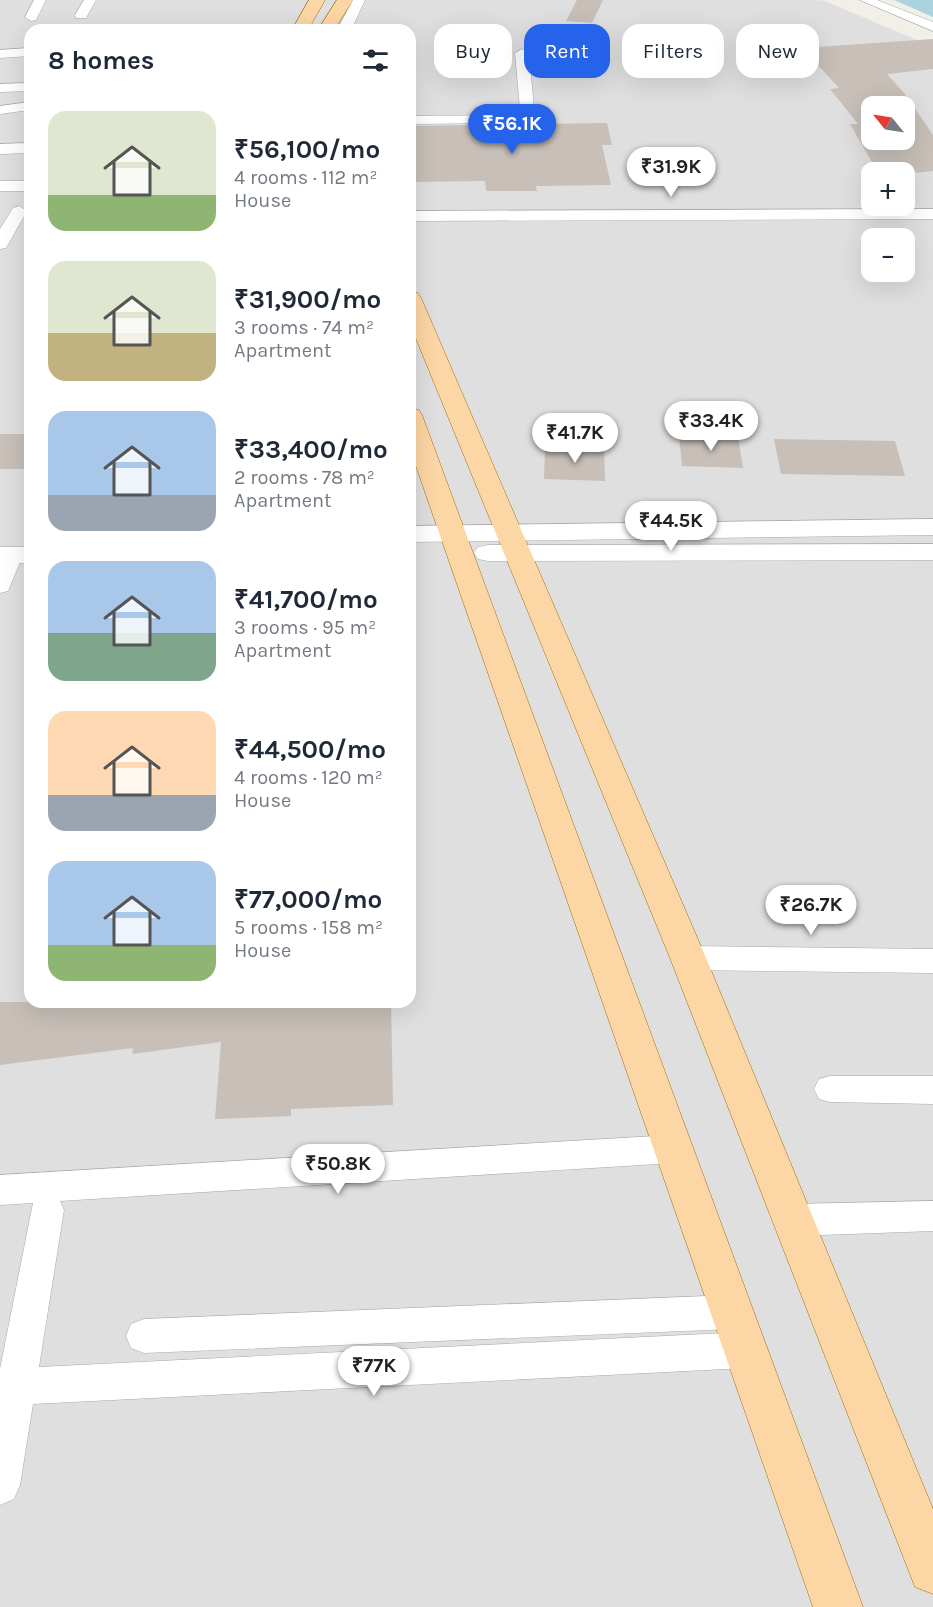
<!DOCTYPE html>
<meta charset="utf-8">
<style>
body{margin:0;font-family:Karla,sans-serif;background:#f6f6f7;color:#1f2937;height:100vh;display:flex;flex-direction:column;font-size:22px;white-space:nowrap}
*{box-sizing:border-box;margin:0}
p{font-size:20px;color:#747a83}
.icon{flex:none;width:33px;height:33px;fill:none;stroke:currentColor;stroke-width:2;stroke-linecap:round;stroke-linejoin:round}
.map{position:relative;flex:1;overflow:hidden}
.sheet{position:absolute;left:24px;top:24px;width:392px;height:984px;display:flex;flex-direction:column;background:#fff;border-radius:18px;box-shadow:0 6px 24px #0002}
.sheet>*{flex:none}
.guide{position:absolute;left:434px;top:24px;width:410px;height:54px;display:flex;gap:12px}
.needle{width:39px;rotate:300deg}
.buttons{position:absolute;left:861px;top:96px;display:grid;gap:12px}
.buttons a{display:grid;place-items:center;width:54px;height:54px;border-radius:12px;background:#fff;box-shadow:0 6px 24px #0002;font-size:30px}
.price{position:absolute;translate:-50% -51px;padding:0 14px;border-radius:21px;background:#fff;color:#222;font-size:20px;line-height:39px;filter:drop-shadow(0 2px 3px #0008)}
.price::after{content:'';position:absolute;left:50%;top:36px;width:18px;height:14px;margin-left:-9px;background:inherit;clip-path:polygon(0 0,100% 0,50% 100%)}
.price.on{background:#2563eb;color:#fff}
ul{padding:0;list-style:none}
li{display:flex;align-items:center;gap:18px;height:150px;padding:0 24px}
li span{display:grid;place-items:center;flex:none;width:168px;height:120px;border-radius:18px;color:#555}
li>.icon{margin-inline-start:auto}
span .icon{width:72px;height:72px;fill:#fffc;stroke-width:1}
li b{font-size:26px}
h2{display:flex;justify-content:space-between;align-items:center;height:72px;padding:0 24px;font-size:26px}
.pill{padding:0 21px;border-radius:18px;background:#fff;box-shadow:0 6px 24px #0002;font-size:21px;line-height:54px}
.pill.on{background:#2563eb;color:#fff}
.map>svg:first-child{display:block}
.residential{fill:#e0dfdf;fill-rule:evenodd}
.water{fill:#aad3df}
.building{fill:#c7bfb8;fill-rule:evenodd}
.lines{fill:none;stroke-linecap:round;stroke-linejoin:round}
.minor-casing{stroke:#a9a9a9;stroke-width:1}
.tertiary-casing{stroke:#a9a9a9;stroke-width:1}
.primary-casing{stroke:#a06b00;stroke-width:1}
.minor{fill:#fff;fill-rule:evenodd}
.tertiary{fill:#fff;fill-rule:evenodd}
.primary{fill:#fcd6a4;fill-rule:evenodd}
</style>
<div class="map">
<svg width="933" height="1607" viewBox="0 0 933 1607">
<rect width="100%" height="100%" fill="#f2efe9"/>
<path class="residential" d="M0,0H816L825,1L933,47V1607H0ZM30,30H410V1002H30ZM872,106H904V140H872ZM872,172H904V206H872ZM872,238H904V272H872Z"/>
<path class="water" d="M894,0H933V17Z"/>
<path class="building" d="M577,0H603L592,23L566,21Z
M933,39V69L887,74L905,94L933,135V171L904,174L882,172L873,164L850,124H858L830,89L839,88L802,48ZM872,106H904V140H872Z
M607,123L612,145H602L611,185L536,186L537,191H486L485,181L412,182L410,126Z
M0,434H30V469H0Z
M679,436L738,437L743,468L682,466Z
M774,439L895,441L905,476L781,474Z
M545,448L604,449L605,481L544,479Z
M0,1002H391L393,1105L291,1109V1116L215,1119L221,1042L132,1054L133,1048L0,1065Z"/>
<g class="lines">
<g class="minor-casing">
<path id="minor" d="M34,0H46L36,20L31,21L25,17Z
M84,0H96L86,18H76L75,15Z
M353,0H365L351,30H337Z
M860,0H877L933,22V31Z
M30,48V56L0,58V50Z
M522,49L529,53L534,109L528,118L514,123L410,124V116L512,115L520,109L515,53Z
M30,83V91L0,92V84Z
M30,102V110L0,114V106Z
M30,143V153L0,154V144Z
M0,181H30V191H0Z
M19,206L27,211L6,248L0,249V229L13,208Z
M933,209V219L410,221V211Z
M12,548L20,550L23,555L8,591L0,593V557L4,550Z
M688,946L933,949V973L688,970L677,966L673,958L677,950Z
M830,1076H933V1104L830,1102L819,1099L814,1089L819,1079Z
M673,1135L685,1139L690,1149L685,1159L673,1163L60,1201L64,1210L39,1367L746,1332L759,1337L764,1350L759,1363L746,1368L33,1404L20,1485L14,1499L0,1505V1369L33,1203L0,1205V1175Z
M933,1201V1231L793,1236L781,1231L776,1220L781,1209L793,1204Z
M732,1295L745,1300L750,1312L745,1324L732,1329L144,1353L131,1348L126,1336L131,1324L144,1319Z"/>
</g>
<g class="tertiary-casing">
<path id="tertiary" d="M933,519V535L410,542V526Z
M933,544V560L488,561L478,559L474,553L478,547L488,545Z
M0,547H30V563H0Z"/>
</g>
<g class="primary-casing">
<path id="primary" d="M309,0H325L308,30H292Z
M337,0H353L334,30H318Z
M410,291L418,293L421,298L706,958L933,1509V1594L915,1587L908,1569L670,958L410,324Z
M410,408L419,410L422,415L863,1607H813L410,449Z"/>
</g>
<use href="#minor" class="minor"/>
<use href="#tertiary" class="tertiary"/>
<use href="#primary" class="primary"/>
</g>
</svg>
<div class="buttons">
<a><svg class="needle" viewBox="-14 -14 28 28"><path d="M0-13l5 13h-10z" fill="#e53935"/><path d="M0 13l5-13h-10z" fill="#747a83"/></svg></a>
<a>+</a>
<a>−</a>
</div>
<b class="price on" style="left:512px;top:155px">₹56.1K</b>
<b class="price" style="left:671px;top:198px">₹31.9K</b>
<b class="price" style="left:711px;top:452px">₹33.4K</b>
<b class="price" style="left:575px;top:464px">₹41.7K</b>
<b class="price" style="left:671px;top:552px">₹44.5K</b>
<b class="price" style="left:811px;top:936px">₹26.7K</b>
<b class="price" style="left:338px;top:1195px">₹50.8K</b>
<b class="price" style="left:374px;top:1397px">₹77K</b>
<div class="guide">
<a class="pill">Buy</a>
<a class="pill on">Rent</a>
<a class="pill">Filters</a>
<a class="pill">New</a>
</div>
<section class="sheet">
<h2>8 homes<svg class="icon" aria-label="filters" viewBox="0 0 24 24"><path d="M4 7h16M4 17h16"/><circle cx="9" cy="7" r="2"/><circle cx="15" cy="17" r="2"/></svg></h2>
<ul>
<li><span style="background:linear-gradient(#dfe7d0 70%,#8fb573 0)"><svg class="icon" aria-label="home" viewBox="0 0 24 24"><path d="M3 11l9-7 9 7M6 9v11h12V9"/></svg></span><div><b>₹56,100/mo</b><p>4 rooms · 112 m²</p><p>House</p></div></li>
<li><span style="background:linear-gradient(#dfe7d0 60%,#c2b280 0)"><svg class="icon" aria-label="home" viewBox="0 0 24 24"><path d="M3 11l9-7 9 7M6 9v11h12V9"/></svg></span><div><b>₹31,900/mo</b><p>3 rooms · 74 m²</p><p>Apartment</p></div></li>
<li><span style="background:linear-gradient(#a9c7e8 70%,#9aa5b1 0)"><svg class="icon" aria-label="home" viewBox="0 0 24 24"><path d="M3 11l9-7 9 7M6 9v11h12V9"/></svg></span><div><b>₹33,400/mo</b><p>2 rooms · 78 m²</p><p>Apartment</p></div></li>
<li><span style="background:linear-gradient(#a9c7e8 60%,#7fa58c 0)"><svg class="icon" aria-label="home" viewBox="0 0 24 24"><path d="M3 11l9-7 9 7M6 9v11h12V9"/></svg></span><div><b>₹41,700/mo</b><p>3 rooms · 95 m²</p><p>Apartment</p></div></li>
<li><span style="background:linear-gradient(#ffd9b3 70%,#9aa5b1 0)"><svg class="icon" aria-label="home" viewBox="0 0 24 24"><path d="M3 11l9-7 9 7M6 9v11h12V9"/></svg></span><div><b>₹44,500/mo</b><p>4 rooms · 120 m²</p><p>House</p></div></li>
<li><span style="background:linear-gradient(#a9c7e8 70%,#8fb573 0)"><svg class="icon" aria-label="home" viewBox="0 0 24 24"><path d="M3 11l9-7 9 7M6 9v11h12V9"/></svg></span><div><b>₹77,000/mo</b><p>5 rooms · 158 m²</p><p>House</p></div></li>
</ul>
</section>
</div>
